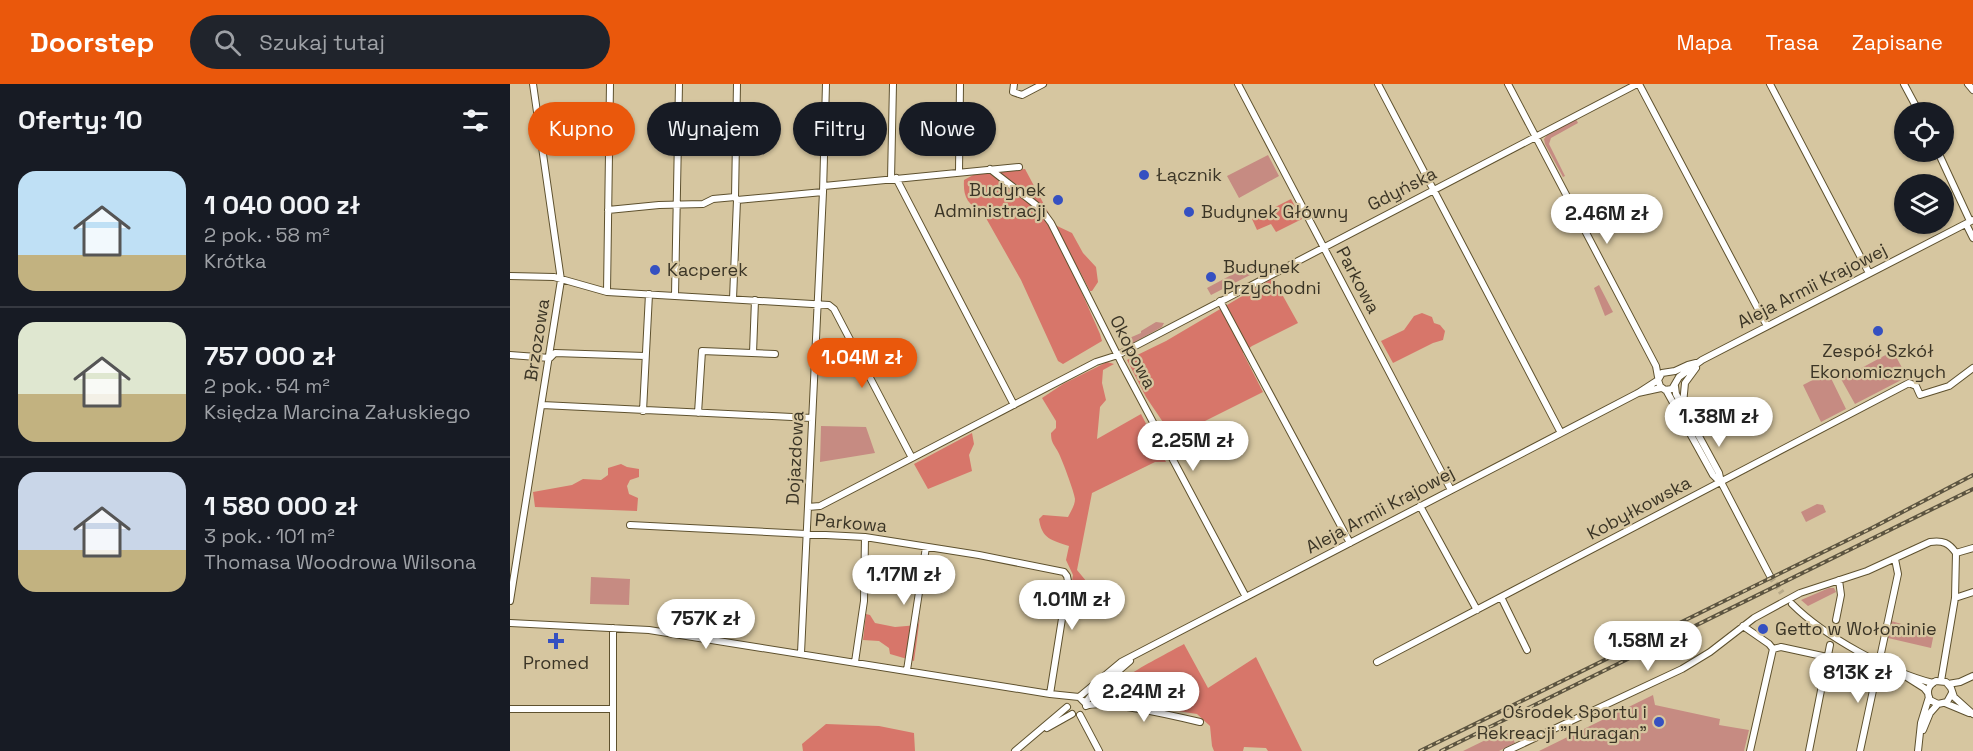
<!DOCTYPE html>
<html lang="pl">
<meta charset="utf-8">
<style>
body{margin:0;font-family:"Space Grotesk",sans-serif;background:#20242c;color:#f1f3f6;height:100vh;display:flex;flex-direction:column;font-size:22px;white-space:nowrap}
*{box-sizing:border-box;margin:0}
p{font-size:20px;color:#9ea1a6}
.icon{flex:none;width:33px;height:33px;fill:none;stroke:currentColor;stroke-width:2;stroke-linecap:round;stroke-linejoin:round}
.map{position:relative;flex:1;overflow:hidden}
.side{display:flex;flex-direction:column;background:#171b24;width:510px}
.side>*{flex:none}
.top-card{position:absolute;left:18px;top:18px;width:570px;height:54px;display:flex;gap:12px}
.tools{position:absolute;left:1384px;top:18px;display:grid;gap:12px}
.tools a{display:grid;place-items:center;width:60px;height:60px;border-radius:50%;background:#171b24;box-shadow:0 2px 4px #0004;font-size:30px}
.price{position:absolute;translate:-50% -51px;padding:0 14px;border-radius:21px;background:#fff;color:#222;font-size:20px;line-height:39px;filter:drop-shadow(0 2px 3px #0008)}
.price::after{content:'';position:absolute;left:50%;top:36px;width:18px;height:14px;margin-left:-9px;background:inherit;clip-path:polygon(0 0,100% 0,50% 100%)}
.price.on{background:#ea580c;color:#fff}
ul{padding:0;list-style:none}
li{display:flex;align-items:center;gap:18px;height:150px;padding:0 18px}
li+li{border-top:2px solid #363941}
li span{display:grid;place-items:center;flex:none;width:168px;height:120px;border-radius:18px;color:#555}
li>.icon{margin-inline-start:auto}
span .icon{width:72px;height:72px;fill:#fffc;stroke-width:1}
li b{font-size:26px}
h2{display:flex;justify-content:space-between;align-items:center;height:72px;padding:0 18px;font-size:26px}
.tag{padding:0 21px;border-radius:27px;background:#171b24;box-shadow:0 2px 4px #0004;font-size:21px;line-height:54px}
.tag.on{background:#ea580c;color:#fff}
header{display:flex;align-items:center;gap:36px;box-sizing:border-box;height:84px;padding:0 30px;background:#ea580c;color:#fff}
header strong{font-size:28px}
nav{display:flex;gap:33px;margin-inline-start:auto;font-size:21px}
.search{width:420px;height:54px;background:#20242c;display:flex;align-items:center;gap:15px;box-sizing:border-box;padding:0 21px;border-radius:33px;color:#9ea1a6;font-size:22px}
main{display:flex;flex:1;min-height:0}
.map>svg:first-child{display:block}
.green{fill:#c68b82}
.forest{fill:#d7766a}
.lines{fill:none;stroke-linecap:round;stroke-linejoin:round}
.minor-tunnel{stroke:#b7a988;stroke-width:6;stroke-dasharray:6 3;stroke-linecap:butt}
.minor-casing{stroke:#5e512e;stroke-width:8}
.minor{stroke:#fff;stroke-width:6}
.rail-casing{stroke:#5c5440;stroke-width:4}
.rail{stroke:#d6c6a0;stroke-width:1.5;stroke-dasharray:4.5;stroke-linecap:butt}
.poi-dot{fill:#3550c1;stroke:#d6c6a0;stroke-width:2}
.labels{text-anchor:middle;stroke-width:4.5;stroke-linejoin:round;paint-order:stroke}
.poi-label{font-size:18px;fill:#3b3526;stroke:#d6c6a0;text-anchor:start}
.street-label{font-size:18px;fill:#3b3526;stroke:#d6c6a0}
</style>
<header>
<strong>Doorstep</strong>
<div class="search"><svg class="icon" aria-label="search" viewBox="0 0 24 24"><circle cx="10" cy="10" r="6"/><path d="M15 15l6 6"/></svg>Szukaj tutaj</div>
<nav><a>Mapa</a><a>Trasa</a><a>Zapisane</a></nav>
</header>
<main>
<section class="side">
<h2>Oferty: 10<svg class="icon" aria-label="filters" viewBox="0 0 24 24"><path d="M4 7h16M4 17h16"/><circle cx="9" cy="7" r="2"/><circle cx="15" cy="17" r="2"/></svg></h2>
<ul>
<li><span style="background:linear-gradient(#bfe0f5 70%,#c2b280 0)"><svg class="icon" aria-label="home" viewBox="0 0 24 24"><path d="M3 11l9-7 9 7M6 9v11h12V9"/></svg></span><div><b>1 040 000 zł</b><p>2 pok. · 58 m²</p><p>Krótka</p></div></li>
<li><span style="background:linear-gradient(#dfe7d0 60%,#c2b280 0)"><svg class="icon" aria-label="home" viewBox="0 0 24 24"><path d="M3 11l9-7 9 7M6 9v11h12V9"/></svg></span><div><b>757 000 zł</b><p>2 pok. · 54 m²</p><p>Księdza Marcina Załuskiego</p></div></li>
<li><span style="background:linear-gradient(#c9d6e8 65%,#c2b280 0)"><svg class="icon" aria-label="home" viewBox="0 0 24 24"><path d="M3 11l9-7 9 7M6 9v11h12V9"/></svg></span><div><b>1 580 000 zł</b><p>3 pok. · 101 m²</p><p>Thomasa Woodrowa Wilsona</p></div></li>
</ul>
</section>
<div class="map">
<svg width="1463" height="667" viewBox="0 0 1463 667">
<rect width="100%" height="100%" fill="#d6c6a0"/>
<path class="green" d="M1066,35L1068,39L1041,54L1039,60L1055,92L1053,93L1035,60L1034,55L1037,51Z
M758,71L769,92L729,114L717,92Z
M740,181L744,189L701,211L697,204Z
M1089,201L1103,228L1095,232L1084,204Z
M646,238L654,239L652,243L619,261L617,255L631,249V247Z
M1383,267L1397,293L1345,320L1331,295Z
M1318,288L1336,325L1311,338L1293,301Z
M311,342L356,343L365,369L310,378Z
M1307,420L1313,421L1316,428L1296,438L1291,428Z
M81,493L120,495L119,521L80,520Z
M1319,504H1324L1326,508L1298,522L1291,516Z
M1381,537L1424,549L1421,564L1378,554Z
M1143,611L1145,621L1210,635L1209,641L1239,646L1234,667H1029Z
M998,645L1005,659L989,667H953Z"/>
<path class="forest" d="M515,85L545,141L562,149L573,169L586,183L588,198L582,207H580L569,186L565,193L590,250L592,257L553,280L548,277L511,196L472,127C457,121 453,112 454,96L465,90Z
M781,115L792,135L766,148L761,140L747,146L742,135Z
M763,194L788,239L742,262L733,269L753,308L663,353L636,313L617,276L656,257Z
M912,229L922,233L924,239L930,241L935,247L933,256L923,259L883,279L871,257L894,246L904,232Z
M597,278L604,280L593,286L592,299L596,316L590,323L587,355L631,330L656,378H645L582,409L567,486L591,515L566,527L558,520L563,491L556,476L559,462C541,456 532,455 529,435L533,431L558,433C561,427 565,421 565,415C565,410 551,372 547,366C543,359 541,358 541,349L546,344V337L532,314L553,300Z
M462,349L464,360L459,371L462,387L418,405L404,380Z
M111,380L117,383L129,385V393L120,396L117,402L119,410L128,414L127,427L25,423L23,408L62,401L73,395L91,396L98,391V384Z
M356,530L360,531L365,539L385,543L408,541L410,533L404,577L380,570L379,564L369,557L353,556Z
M674,560L698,604L746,573L792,667H758L756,664L734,663L733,667H704L702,662L700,642L687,630L591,615C594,601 658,569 674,560Z
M316,640L369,642L404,649L405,667H293L292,660Z"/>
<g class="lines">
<path class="minor-tunnel" d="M1260,492L1272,509"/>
<g class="minor-casing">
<path id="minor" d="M504,0L503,8L512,11L533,0
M728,0L941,406
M868,0L1051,349
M998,0L1146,282L1148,293
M1129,0L1257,242
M1260,0L1359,189
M1394,0L1409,28
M1458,0L1463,6
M1428,68L1460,137
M480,85L530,124L541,139L612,280L736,513
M449,88L450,0
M386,94L504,321
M381,95L383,0
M314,102L509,83
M227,116L313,108
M98,126L149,121L193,120L203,115L225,113
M1456,140L1463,154
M0,192L44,193L97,208L319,221L324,225L402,374
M97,208L100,0
M165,211L169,0
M223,215L227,116L225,113L227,0
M710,217L840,459
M243,269L245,216
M0,271L40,274L45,269L135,272
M1186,279L1178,281L1165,287L1152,289L1148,296L1150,302L1155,306L1162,305L1169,293L1192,276L1463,136
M1165,302L1166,310L1209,389L1211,398L1260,492
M1156,306L1203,391L1210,398
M1128,309L1151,304
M1173,320L1175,299L1186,284
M32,321L302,334
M133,327L139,210
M188,329L192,267L265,270
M910,422L967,526
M298,423L310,422L586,278L608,271L1127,0
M120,441L355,453L469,471L554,488L557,492L558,497L540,610
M1446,469L1463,464
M991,513L1017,566
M1445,514L1463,508
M0,517L51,196L23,0
M1282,520C1314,552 1379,588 1423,599
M1326,536L1331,511L1329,496
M0,539L139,546L540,610L569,613L575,619
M1233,542L1259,560L1263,565
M103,544V667
M291,569L313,108L316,0
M345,578L354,517L355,453
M867,578L1399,299L1406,302L1410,311L1439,302L1463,284
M397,586L416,463
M1395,592L1414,604L1418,609
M1431,597L1445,514L1446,469
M1438,600L1450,598L1463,592
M1442,609L1437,618L1428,620L1420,616C1416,608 1418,601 1426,597L1436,598L1441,604L1444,613L1463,630
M569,613L611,578L1128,309L1148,296
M575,619L583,609L620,577
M1435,619L1459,629
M576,622C593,615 669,633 690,638
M0,625H103
M570,631L589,667
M537,644L562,630
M1413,646L1420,629L1428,620
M505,667L557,623
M997,667L1172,585L1200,568L1244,534L1290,509L1357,487L1420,458C1433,456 1439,459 1446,469
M1240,667L1263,565L1271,563L1317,573
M1299,667L1320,561
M1350,667L1388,490L1385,475
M1408,667L1411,639L1419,613"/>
</g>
<use href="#minor" class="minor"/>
<g class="rail-casing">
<path id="rail" d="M910,667L1362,444L1463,391
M931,667L1463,405"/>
</g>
<use href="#rail" class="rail"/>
</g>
<g class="poi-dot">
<circle cx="634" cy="91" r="6"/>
<circle cx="548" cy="116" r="6"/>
<circle cx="679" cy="128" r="6"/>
<circle cx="145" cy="186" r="6"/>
<circle cx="701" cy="193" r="6"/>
<circle cx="1368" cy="247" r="6"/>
<circle cx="1253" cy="545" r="6"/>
<path d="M43 548h6v6h6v6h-6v6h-6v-6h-6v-6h6z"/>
<circle cx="1149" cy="638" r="6"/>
</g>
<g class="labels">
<g class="poi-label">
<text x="646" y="97">Łącznik</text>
<text x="536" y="112" text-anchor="end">Budynek<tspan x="536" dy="21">Administracji</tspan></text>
<text x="691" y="134">Budynek Główny</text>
<text x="713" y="189">Budynek<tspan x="713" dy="21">Przychodni</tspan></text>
<text x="157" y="192">Kacperek</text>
<text x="1368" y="273" text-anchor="middle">Zespół Szkół<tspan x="1368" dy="21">Ekonomicznych</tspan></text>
<text x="1265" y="551">Getto w Wołominie</text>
<text x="46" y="585" text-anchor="middle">Promed</text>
<text x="1137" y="634" text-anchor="end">Ośrodek Sportu i<tspan x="1137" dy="21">Rekreacji "Huragan"</tspan></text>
</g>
<g class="street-label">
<text transform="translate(892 105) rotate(-27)" y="6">Gdyńska</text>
<text transform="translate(848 196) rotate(62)" y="6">Parkowa</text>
<text transform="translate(1302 202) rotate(-27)" y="6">Aleja Armii Krajowej</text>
<text transform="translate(27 256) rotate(-81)" y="6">Brzozowa</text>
<text transform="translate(623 268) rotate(63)" y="6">Okopowa</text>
<text transform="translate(285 374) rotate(-87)" y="6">Dojazdowa</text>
<text transform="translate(1129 424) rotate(-28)" y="6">Kobyłkowska</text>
<text transform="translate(870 426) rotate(-28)" y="6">Aleja Armii Krajowej</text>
<text transform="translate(341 439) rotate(5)" y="6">Parkowa</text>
</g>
</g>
</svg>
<div class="tools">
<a><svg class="icon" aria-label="locate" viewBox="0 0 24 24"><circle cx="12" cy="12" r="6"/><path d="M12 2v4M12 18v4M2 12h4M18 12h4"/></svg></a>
<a><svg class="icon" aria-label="layers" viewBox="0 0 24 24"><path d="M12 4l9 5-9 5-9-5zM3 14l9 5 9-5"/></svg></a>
</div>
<b class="price" style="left:1097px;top:161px">2.46M zł</b>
<b class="price on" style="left:352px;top:305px">1.04M zł</b>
<b class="price" style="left:1209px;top:364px">1.38M zł</b>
<b class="price" style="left:683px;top:388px">2.25M zł</b>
<b class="price" style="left:394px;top:522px">1.17M zł</b>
<b class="price" style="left:562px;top:547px">1.01M zł</b>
<b class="price" style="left:196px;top:566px">757K zł</b>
<b class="price" style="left:1138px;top:588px">1.58M zł</b>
<b class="price" style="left:1348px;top:620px">813K zł</b>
<b class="price" style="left:634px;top:639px">2.24M zł</b>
<div class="top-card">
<a class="tag on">Kupno</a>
<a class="tag">Wynajem</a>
<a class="tag">Filtry</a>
<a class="tag">Nowe</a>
</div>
</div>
</main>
